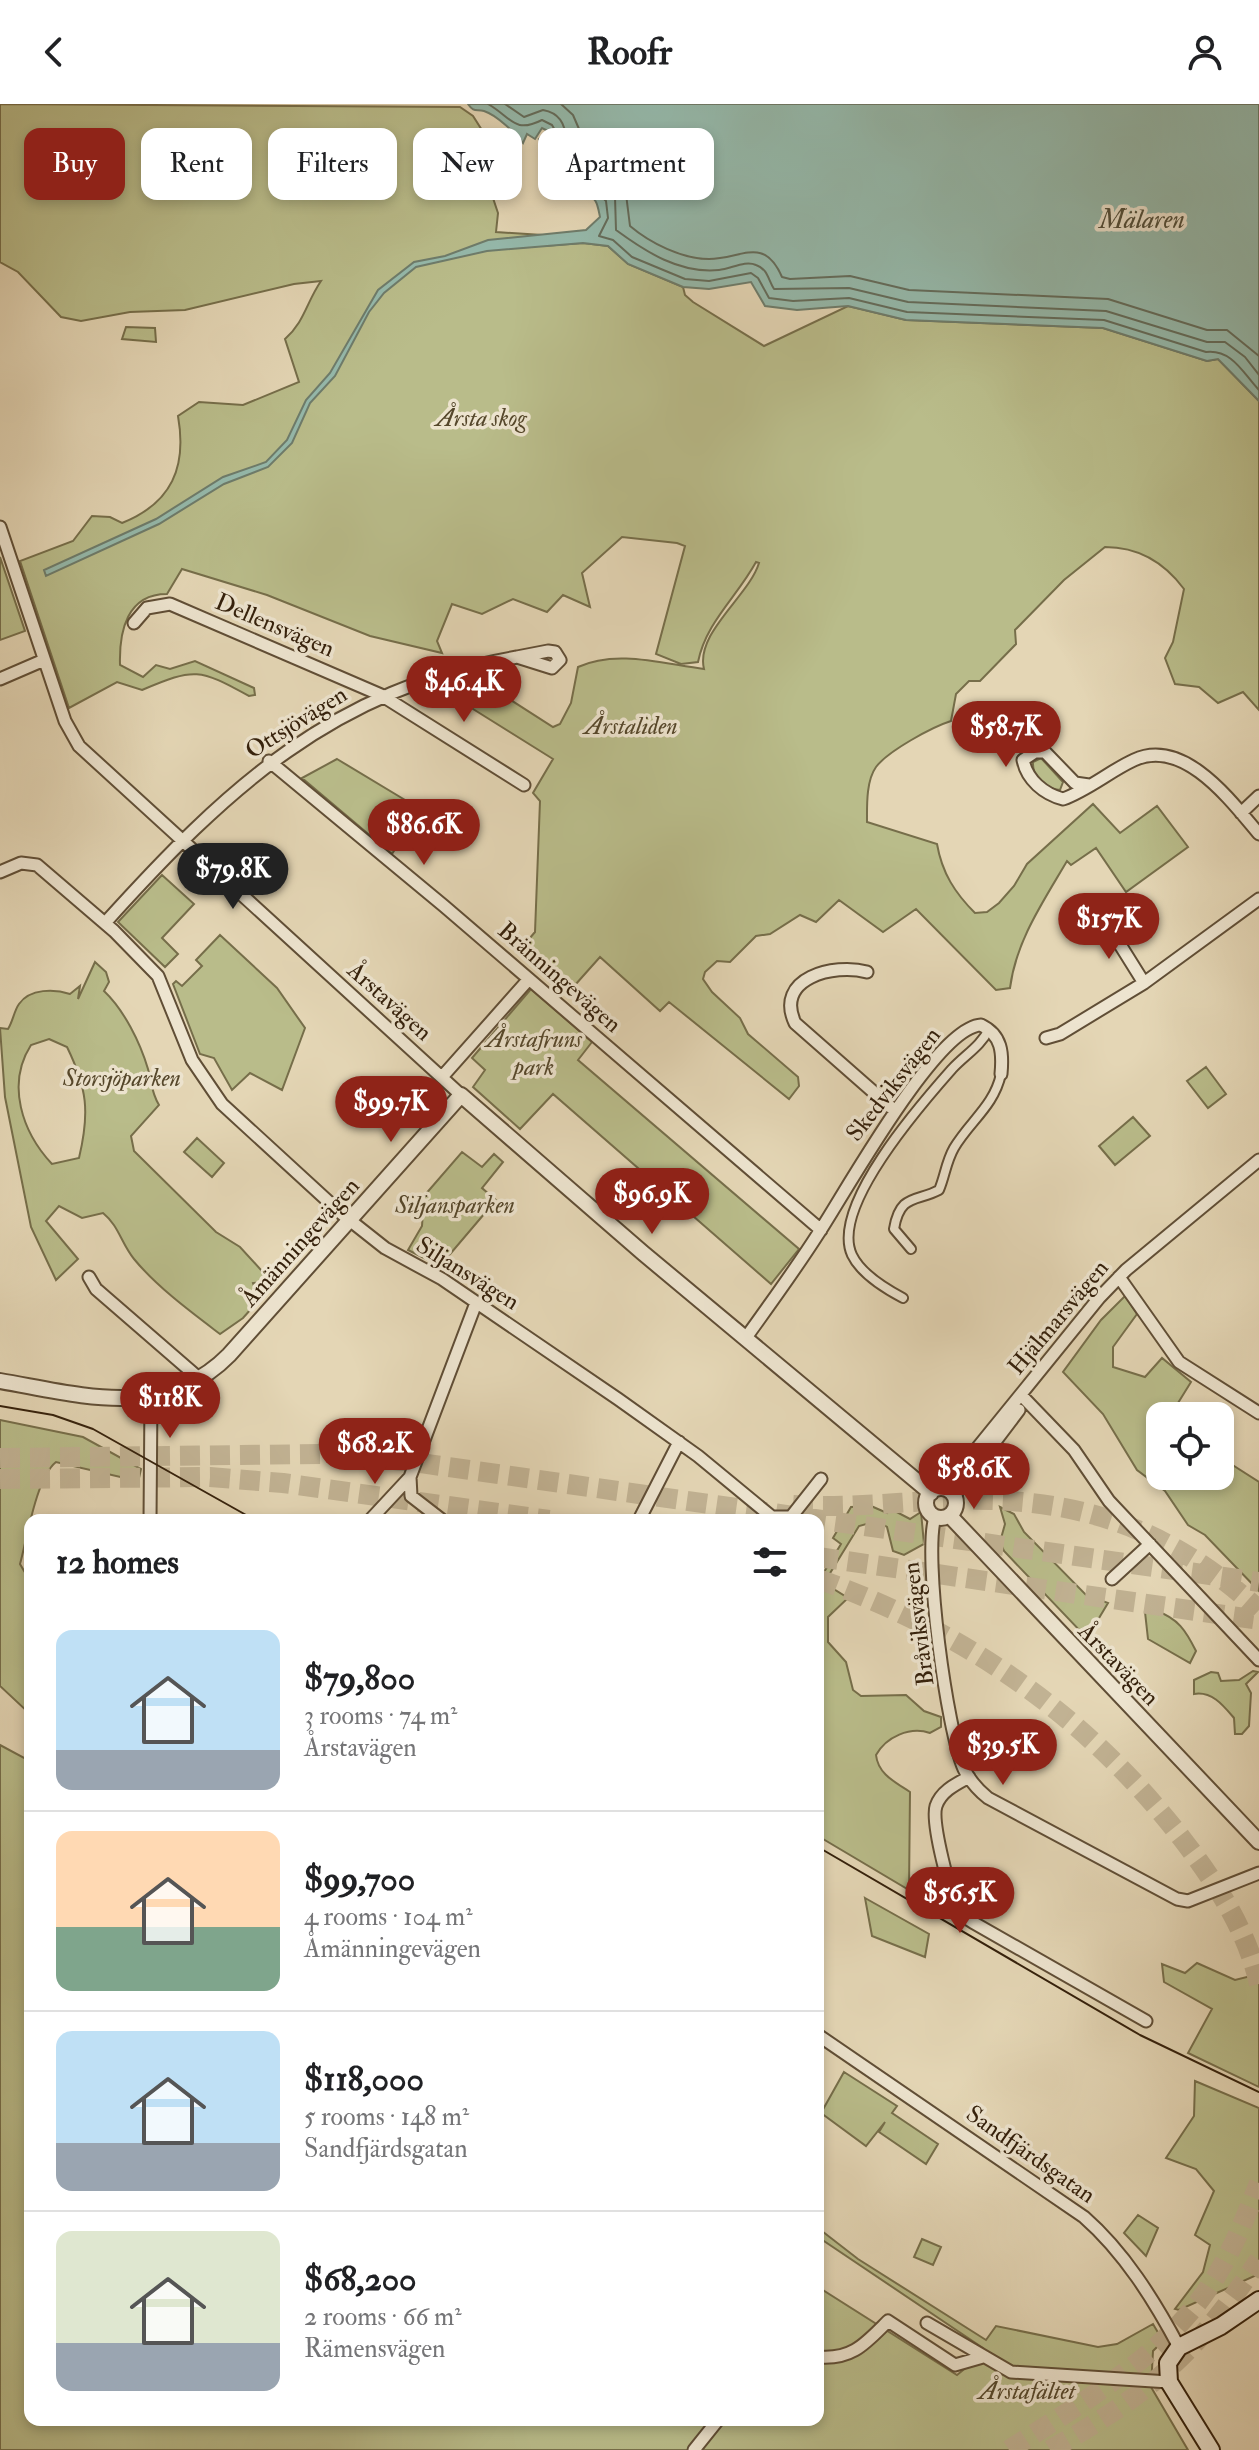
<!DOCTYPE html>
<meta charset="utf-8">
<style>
body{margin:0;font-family:"IM FELL Double Pica",serif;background:#f2f2f2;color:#202124;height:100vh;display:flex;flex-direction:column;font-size:30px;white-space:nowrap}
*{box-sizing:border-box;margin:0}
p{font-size:26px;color:#757577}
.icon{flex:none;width:44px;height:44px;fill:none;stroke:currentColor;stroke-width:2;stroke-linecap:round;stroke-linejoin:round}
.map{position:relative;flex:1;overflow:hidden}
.side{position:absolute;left:24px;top:1410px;width:800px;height:912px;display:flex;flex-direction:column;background:#fff;border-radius:16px;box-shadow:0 4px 12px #0003}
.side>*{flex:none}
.top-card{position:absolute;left:24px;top:24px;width:800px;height:72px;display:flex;gap:16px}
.controls{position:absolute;left:1146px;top:1298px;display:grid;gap:16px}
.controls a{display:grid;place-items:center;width:88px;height:88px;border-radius:16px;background:#fff;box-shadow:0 4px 12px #0003;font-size:40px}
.price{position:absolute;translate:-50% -68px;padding:0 18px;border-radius:28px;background:#8f2418;color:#fff;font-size:26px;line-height:52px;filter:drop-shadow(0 2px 4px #0008)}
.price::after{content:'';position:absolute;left:50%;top:48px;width:24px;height:18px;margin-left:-12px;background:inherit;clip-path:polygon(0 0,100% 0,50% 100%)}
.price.current{background:#222;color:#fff}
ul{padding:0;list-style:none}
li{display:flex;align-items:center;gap:24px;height:200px;padding:0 32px}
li+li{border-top:2px solid #e0e0e0}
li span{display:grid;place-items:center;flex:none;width:224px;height:160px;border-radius:16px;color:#555}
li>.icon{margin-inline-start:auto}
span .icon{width:96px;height:96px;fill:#fffc;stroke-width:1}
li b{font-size:34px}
h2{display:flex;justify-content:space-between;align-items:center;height:96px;padding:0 32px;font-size:34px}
.tag{padding:0 28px;border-radius:16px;background:#fff;box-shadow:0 4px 12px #0003;font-size:28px;line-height:72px}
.tag.current{background:#8f2418;color:#fff}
header{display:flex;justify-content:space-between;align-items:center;height:104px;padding:0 32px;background:#fff;font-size:36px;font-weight:700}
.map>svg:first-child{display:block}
.green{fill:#b9bc8a;stroke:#766e4a;stroke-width:2;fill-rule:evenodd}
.water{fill:#95b9ab;stroke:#6e7c6b;stroke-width:2}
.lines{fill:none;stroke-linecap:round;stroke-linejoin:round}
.shore{stroke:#646c5b;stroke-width:2}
.motorway-tunnel{stroke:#c1b293;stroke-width:20;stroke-dasharray:20 10;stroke-linecap:butt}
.pedestrian-casing{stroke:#604e36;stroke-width:12}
.minor-casing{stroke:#604e36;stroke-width:15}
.tertiary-casing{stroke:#604e36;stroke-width:18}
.secondary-casing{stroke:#34200b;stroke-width:20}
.pedestrian{stroke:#ede4cf;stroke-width:8}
.minor{stroke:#ede4cf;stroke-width:11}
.tertiary{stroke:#ede4cf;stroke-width:14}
.secondary{stroke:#ede4cf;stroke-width:16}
.tram{stroke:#34200b;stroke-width:2}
.labels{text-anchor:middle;stroke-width:7;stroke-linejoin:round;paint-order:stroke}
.park-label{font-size:24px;font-style:italic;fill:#55472b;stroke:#ede4cf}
.street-label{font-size:24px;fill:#34200b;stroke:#ede4cf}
.water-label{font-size:26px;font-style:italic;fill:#514e3b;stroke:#ede4cf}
</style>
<header><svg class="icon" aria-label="back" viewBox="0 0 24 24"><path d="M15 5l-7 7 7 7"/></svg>Roofr<svg class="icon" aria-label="person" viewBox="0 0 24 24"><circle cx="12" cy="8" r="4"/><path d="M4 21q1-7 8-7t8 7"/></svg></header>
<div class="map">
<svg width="1259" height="2346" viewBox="0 0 1259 2346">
<rect width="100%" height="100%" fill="#e4d6b5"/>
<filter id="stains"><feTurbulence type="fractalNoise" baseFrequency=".0025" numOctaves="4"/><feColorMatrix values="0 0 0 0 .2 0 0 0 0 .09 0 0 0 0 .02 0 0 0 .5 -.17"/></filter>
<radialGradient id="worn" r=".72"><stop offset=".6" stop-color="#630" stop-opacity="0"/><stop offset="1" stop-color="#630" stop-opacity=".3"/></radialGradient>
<path class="green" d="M0,0L460,3L473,12L487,34L513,56L493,94L498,109L496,128L542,131L544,142L583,139L608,142L628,160L683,183L685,191L693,198L764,242L848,202L906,216L1103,224L1207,257L1218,255L1259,297V606L1243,588L1218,599L1199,583L1175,580L1165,554L1173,538L1184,485C1164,458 1139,443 1105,443L1064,476L1015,526L1016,540L980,577H969L956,590L951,617C932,623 888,647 876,663C866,677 867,702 867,718L937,740C942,769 955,789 975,809L987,808L999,799L1014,782L1027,760L1093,700L1120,729L1157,702L1188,743L1126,788L1096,744L1071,761L1067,757C1043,798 1016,837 1010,884L996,886L916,805L883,828L839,796L816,818L800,811L770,830L756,832L730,858L717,857L705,868L703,875L712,888L740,914L748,930L798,973L799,982L789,995L669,898L660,907L600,853L567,890L518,848L535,828L540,697L533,689L553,655L433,580L476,569L492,584L553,623L560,620L571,599L578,563C616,545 664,560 704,565C695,529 749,492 759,459L756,458C737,493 706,518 698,558L681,560L656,550L685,442L677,439L622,433L582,469L590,503L563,491L547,508L513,495L482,510L452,500L437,537L442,549L370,532L267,491L182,465L167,490C127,490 119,527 120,561L143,573L156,561L170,565L195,557L254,584L255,591L249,592C199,565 196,563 142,586L117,578L69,604L20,457L73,437L92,412L110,413L122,419C172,399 187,363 178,312L199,298L243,301L299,278L285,235C305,217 306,199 321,177L294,180L185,206L130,208L81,217L61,213L18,168L0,158Z
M126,223L155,224L156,238L122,235Z
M0,453L25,527L0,536Z
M1041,654L1063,678L1060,686C1045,685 1032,673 1033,658Z
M337,655L420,705L392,750L302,674Z
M162,771L194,800L162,834L178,850L165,863L118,818Z
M220,831L277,884L305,924L282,986L250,969L232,986L214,954L200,950L173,880L176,877L182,882L202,862L196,856Z
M95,858L106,868L109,878L104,887C124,906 140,938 148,965C152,979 151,988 159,1001L131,1032L134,1047L216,1128L240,1143L271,1177L253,1179L259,1196L243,1214L220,1230C191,1208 157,1183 134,1155C121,1139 119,1122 103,1109L82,1114L59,1102L46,1117L78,1155L56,1176L31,1123L5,993L0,924L8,925C13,917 14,907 19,900C30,884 55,885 70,890L80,882L78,895ZM49,935L67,943C87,984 90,1008 79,1054L52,1060C22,1028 6,980 31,941Z
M531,885L592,938L578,956L799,1145L771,1180L553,990L520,1025L473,983L485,966L472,954Z
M1206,963L1226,990L1208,1004L1187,977Z
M1133,1013L1150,1032L1115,1061L1099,1042Z
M197,1034L224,1059L212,1073L184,1048Z
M462,1048L482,1063L494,1050L503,1058L482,1084L496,1096L440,1162L408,1146L422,1122L424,1092Z
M1125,1192L1137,1210L1113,1243V1263L1145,1273L1162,1254L1191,1278L1178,1299L1187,1312H1160V1372H1220V1353L1259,1378V1487L1205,1431L1188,1421L1165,1387L1137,1366L1103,1310L1063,1268L1101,1216Z
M0,1316L83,1333L141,1365L139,1374L129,1375L56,1358C36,1374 27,1435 20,1460L30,1477V1610L0,1582Z
M871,1402L887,1409L891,1405L910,1415L921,1408L924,1440L904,1451L893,1447L887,1423L877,1417L859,1422L824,1479L848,1494L828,1513V1538L846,1558L853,1586L861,1592L906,1591L924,1607L941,1613V1623L930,1629C910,1622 886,1633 876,1651C878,1670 895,1678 910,1688L909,1786L818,1732V1478L841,1440L833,1434L851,1403Z
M1000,1403L1014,1410L1024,1428L1086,1491L1108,1499L1090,1529L1083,1530L1004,1447L1000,1438L1005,1420Z
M1156,1507C1178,1514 1186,1527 1196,1547L1190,1559L1148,1535L1145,1508Z
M1253,1567L1258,1568L1246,1580L1251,1589L1249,1622L1242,1630H1235L1234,1614C1223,1601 1212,1587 1194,1590V1576L1211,1568L1218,1569L1221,1577L1239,1576Z
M0,1641L30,1657V2316H818V2183L957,2271L979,2253L983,2244L818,2133V2124L858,2155L986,2236L996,2222L1098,2243L1117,2240L1153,2220L1163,2237L1153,2247L1151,2283L1188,2346H0Z
M865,1794L929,1830L925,1853L872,1832Z
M1197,1859L1235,1876L1259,1870V1983L1188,1949L1212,1905L1164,1878L1162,1860L1185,1869Z
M844,1968L897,2002L892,2009L938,2040L926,2060L879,2028L885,2018L866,2042L821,2009Z
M1195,1977L1259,2004V2170L1179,2206L1175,2205L1203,2168L1210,2141L1195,2131L1214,2087L1196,2065L1166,2054L1194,2012Z
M1138,2111L1158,2124L1146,2152L1124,2129Z
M922,2135L941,2143L933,2161L914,2153Z"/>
<path class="water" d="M468,0H1259V297L1218,255L1207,257L1103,224L906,216L848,202L797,206L765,202L751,178L709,185L683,183L628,160L608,142L583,139L487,147L416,163L384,189L369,208L335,272L310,299L292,339L268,363L224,380L159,420L46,472L44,466L156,415L223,373L266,358L287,336L306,296L330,269L378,186L414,158L445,152L488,136L586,126L600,113C597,98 597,95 584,88L575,57L557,53L553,67L549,64L552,51L539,35L548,27L542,24L535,35L527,30L523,39C517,31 497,11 484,7C476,5 474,9 468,0Z"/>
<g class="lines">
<path class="shore" d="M488,0C512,14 514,30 542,16L552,21L556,28L553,41L581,52L591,82L606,97L608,114L599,132L613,136L632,153L685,175L709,177L751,169L758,174L769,194L793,197L849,194L907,208L1104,216L1206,248C1232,245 1243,269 1259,286
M505,0L524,13L543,6C559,9 565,19 566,35L588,45L599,74L615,93L616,126C646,148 680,170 719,166C731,165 745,156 756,161C768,165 768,176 774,185L849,184L908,198L1106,207L1207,238H1225L1245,253L1259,271
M561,0L573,11L579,25L600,42L609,65L626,90L630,122C650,139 682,155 709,155C741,155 764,131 782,173L790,175L850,172L909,186L1108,195L1207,226H1227L1259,252"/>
<path class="motorway-tunnel" d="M0,1354L320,1350L406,1357L1259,1478
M0,1375L210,1373L283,1379L549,1416
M793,1401C847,1405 903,1397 958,1396C1078,1393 1170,1424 1259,1506
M818,1453L1259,1516
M818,1475C964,1527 1088,1612 1183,1736C1216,1779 1247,1826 1259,1880
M1009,2346C1084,2297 1172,2248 1218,2169C1235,2140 1247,2110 1259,2079
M1050,2346C1149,2290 1195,2251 1259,2156"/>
<g class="pedestrian-casing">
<path id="pedestrian" d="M911,1145L894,1125C900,1089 917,1098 939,1086C945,1072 946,1058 954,1044C970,1017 994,1002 1001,970
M903,1194C886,1185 861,1170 852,1151C830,1103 921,1000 952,965C965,951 981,942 989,925"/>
</g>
<g class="minor-casing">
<path id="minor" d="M0,423L65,617L79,642L461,991
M134,519L147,504L170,500L381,591L524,681
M548,547L555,548L560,556L552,564L517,553Z
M0,575L44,556
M269,657L444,802L821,1126
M1089,681L1075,679L1045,648H1035L1023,656C1027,676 1044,690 1063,695C1088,686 1110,667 1134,656C1184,633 1231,697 1259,730
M1241,709L1259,692
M0,768L21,759L37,761L114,827L158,872L192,956L222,1000L342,1110L385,1144L442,1175L618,1295L698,1352L772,1413H791L821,1375
M105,819C226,685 332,585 517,553
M1116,819L1119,839L1144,879
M867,868C834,859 774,874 795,919L894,1006
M1046,934L1060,930L1144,879L1259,795
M442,973L529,875
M89,1173L96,1185L201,1276
M1119,1173L1179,1258L1259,1309
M745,1235C770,1200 795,1166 818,1130C844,1091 936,923 981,921C1002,931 1003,949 1001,970
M1021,1291L1074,1346L1109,1397L1259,1556
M944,1385L1099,1194L1126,1166L1259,1056
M954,1392L1019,1306
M935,1413C923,1452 947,1627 964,1665C970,1677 978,1686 988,1694L1177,1795L1188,1797L1259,1769
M150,1416L151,1294
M370,1416L410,1373
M442,1416L411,1392L410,1373L476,1199
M639,1416L679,1338
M1112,1475L1150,1440
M969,1673C956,1680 941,1687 936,1702C931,1718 950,1792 959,1807C962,1811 969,1816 974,1819L1146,1917
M818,1931L1084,2113C1124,2148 1154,2196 1179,2243
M927,2219L1011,2268L1169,2278
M818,2253C852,2256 865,2240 888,2217L955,2261L983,2253
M694,2346L718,2316"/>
</g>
<g class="tertiary-casing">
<path id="tertiary" d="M0,1277C81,1291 164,1317 229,1251L461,991L643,1149L931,1389
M926 1399a15 15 0 1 1 30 0a15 15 0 1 1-30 0Z
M950,1412L1259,1738"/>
</g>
<g class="secondary-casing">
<path id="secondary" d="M1211,2346L1169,2278L1168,2259L1179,2243L1221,2222L1259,2196"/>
</g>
<use href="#pedestrian" class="pedestrian"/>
<use href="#minor" class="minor"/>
<use href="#tertiary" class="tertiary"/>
<use href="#secondary" class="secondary"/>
<path class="tram" d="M0,1302L53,1311L93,1325L255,1416
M818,1743L1140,1931L1259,1988"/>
</g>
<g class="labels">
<g class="park-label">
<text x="481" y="322">Årsta skog</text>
<text x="631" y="630">Årstaliden</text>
<text x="534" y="943">Årstafruns<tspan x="534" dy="28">park</tspan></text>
<text x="122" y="982">Storsjöparken</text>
<text x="455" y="1109">Siljansparken</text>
<text x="1027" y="2295">Årstafältet</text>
</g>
<g class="street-label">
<text transform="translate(275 521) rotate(23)" y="8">Dellensvägen</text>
<text transform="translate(296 618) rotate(-32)" y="8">Ottsjövägen</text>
<text transform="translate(560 873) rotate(41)" y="8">Bränningevägen</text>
<text transform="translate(390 897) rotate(42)" y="8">Årstavägen</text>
<text transform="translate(893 980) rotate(-52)" y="8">Skedviksvägen</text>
<text transform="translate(300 1138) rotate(-48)" y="8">Åmänningevägen</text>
<text transform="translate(468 1169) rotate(32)" y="8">Siljansvägen</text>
<text transform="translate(1058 1213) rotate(-50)" y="8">Hjälmarsvägen</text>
<text transform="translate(918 1520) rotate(-97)" y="8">Bråviksvägen</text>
<text transform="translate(1119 1560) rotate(46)" y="8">Årstavägen</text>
<text transform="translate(1031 2050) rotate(35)" y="8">Sandfjärdsgatan</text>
</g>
<g class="water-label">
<text x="1142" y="124">Mälaren</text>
</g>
</g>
<rect width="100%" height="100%" filter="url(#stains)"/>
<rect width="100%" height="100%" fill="url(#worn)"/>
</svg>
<div class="controls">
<a><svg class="icon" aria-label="locate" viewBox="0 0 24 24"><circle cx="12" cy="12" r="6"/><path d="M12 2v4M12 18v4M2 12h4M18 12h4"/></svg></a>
</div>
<b class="price" style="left:464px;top:620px">$46.4K</b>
<b class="price" style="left:1006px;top:665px">$58.7K</b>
<b class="price" style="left:424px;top:763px">$86.6K</b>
<b class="price current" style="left:233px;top:807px">$79.8K</b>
<b class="price" style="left:1109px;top:857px">$157K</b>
<b class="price" style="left:391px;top:1040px">$99.7K</b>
<b class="price" style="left:652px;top:1132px">$96.9K</b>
<b class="price" style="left:170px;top:1336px">$118K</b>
<b class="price" style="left:375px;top:1382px">$68.2K</b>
<b class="price" style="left:974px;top:1407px">$58.6K</b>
<b class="price" style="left:1003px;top:1683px">$39.5K</b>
<b class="price" style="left:960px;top:1831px">$56.5K</b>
<div class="top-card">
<a class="tag current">Buy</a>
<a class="tag">Rent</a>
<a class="tag">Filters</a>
<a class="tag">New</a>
<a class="tag">Apartment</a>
</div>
<section class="side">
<h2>12 homes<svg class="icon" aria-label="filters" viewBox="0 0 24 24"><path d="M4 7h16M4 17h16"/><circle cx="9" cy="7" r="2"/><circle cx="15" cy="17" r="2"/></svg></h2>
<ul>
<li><span style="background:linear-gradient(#bfe0f5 75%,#9aa5b1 0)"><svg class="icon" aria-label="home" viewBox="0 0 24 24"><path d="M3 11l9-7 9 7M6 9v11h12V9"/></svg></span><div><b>$79,800</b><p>3 rooms · 74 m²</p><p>Årstavägen</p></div></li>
<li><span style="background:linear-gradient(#ffd9b3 60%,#7fa58c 0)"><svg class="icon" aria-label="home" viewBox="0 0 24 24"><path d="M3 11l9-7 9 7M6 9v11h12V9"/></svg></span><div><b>$99,700</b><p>4 rooms · 104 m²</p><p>Åmänningevägen</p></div></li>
<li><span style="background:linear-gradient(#bfe0f5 70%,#9aa5b1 0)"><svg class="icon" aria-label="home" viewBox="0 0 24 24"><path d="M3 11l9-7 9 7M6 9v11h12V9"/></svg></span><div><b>$118,000</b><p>5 rooms · 148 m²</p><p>Sandfjärdsgatan</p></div></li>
<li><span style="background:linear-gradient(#dfe7d0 70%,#9aa5b1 0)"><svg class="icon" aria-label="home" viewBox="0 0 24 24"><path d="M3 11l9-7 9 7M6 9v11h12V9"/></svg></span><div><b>$68,200</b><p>2 rooms · 66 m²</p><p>Rämensvägen</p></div></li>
</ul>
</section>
</div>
